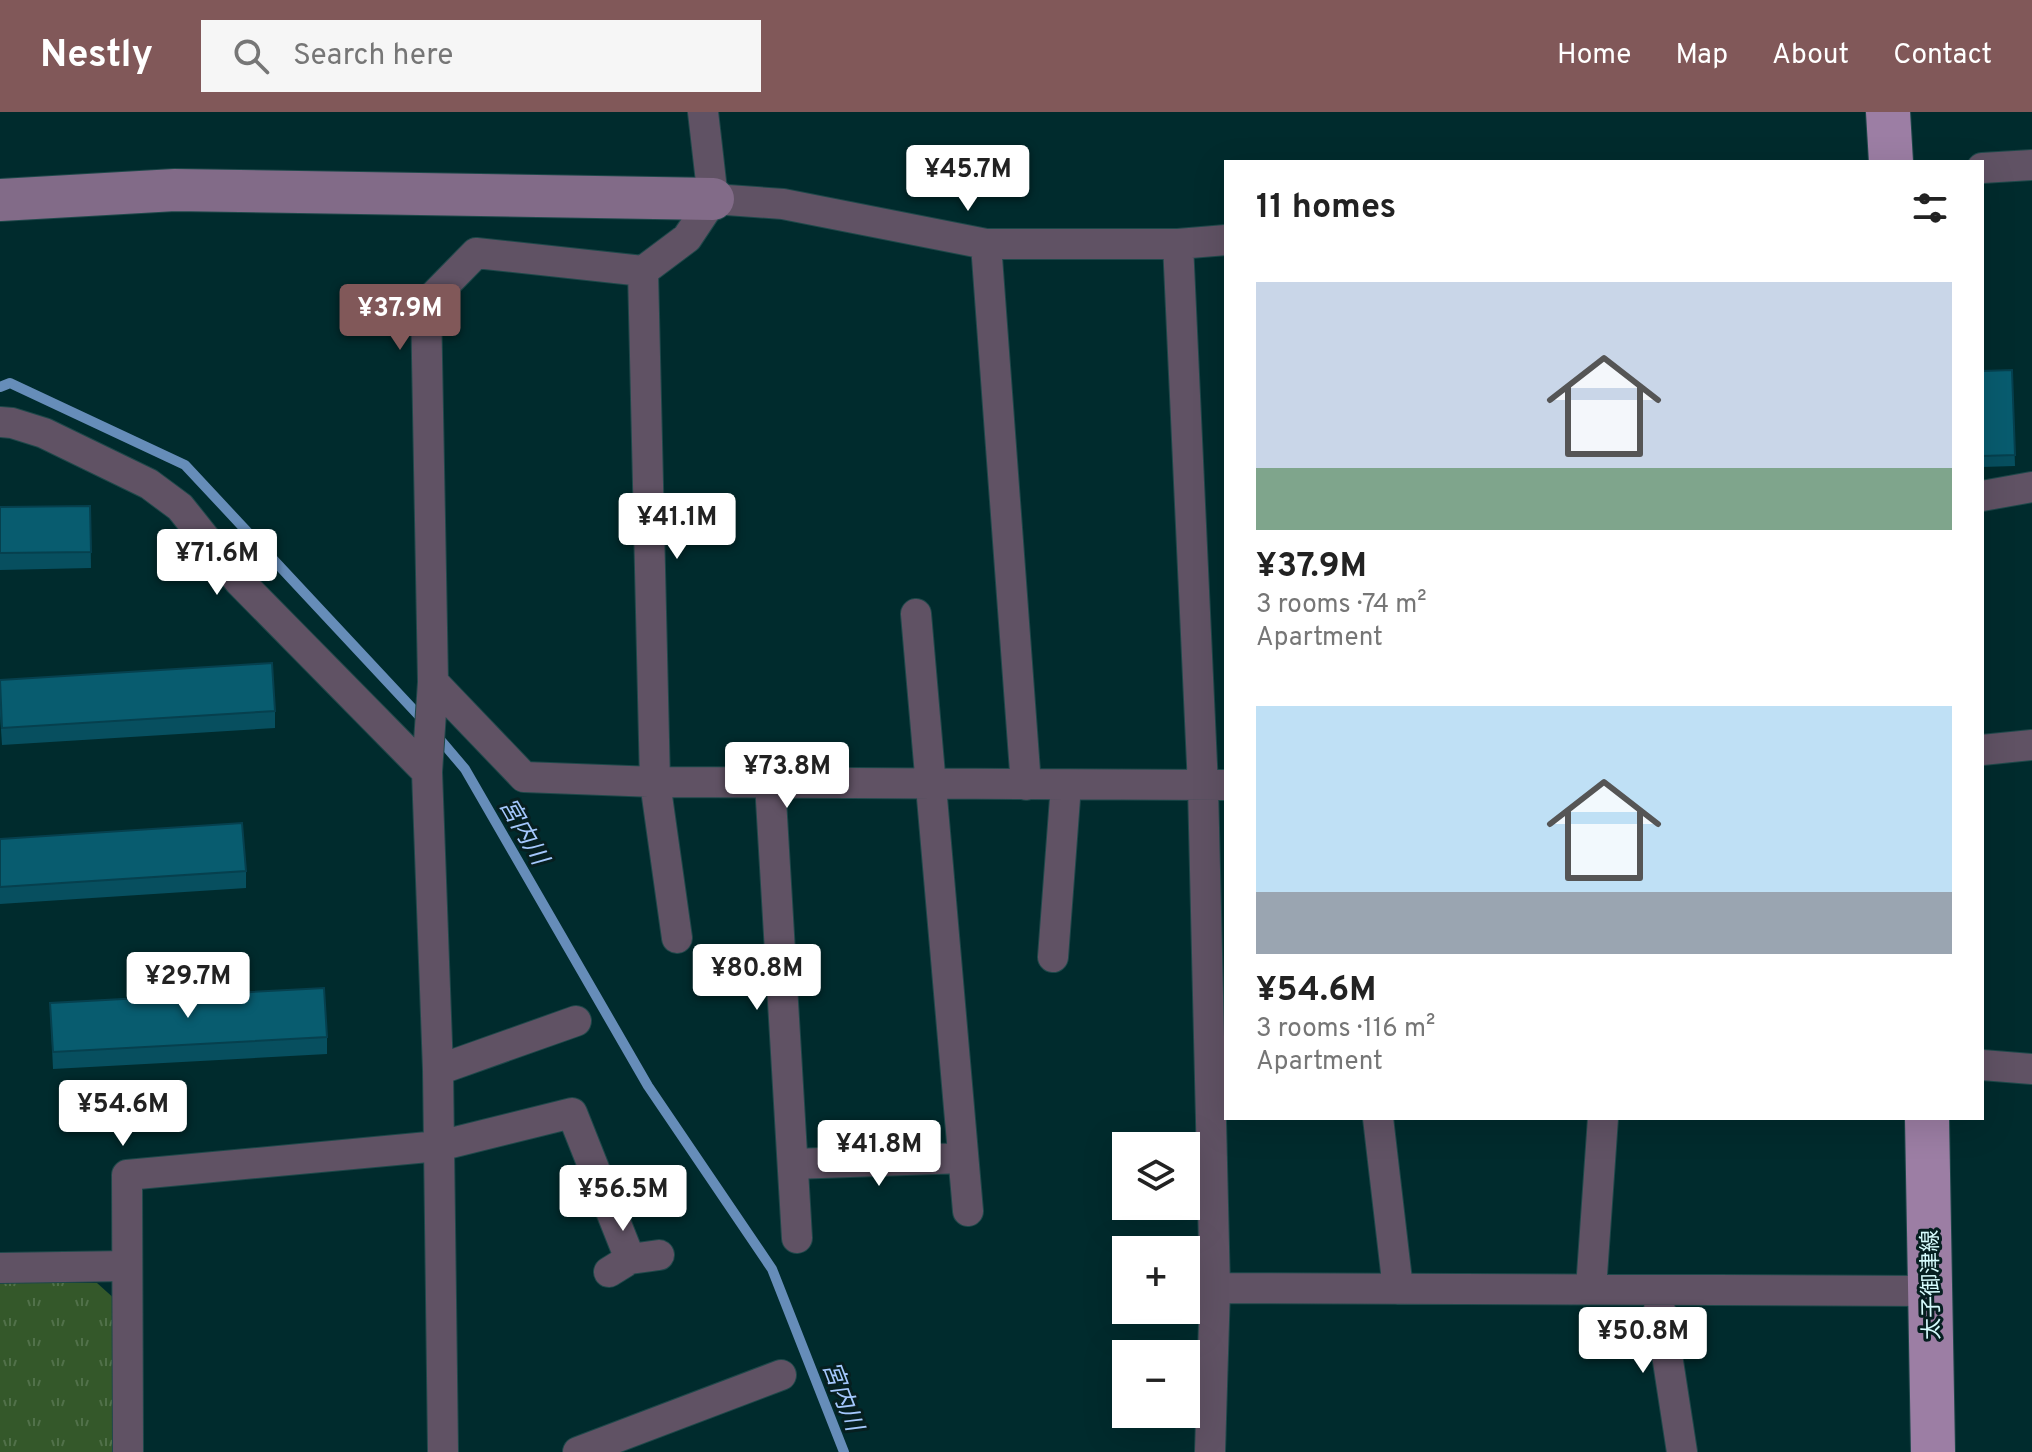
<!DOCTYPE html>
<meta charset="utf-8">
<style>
body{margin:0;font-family:Overpass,"Noto Sans JP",sans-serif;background:#f6f6f6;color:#222;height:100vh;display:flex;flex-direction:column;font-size:30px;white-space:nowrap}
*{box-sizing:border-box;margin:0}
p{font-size:26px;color:#767676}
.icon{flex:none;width:44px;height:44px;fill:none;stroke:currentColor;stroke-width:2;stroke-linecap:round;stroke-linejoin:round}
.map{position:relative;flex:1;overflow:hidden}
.side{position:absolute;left:1224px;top:48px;width:760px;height:960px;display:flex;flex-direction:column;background:#fff;border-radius:0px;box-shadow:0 8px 32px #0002}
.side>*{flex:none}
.tools{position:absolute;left:1112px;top:1020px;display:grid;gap:16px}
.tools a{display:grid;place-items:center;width:88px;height:88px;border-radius:0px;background:#fff;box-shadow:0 8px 32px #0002;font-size:40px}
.price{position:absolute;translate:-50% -68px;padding:0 18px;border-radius:8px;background:#fff;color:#222;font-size:26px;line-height:52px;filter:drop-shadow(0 2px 4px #0008)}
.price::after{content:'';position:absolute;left:50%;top:48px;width:24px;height:18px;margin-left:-12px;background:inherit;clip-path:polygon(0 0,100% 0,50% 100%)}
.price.on{background:#815859;color:#fff}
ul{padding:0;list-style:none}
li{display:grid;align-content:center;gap:16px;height:424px;padding:0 32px}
li span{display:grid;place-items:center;height:248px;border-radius:0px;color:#555}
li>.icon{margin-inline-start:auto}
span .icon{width:144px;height:144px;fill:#fffc;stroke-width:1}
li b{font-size:34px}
h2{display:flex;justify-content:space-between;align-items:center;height:96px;padding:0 32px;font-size:34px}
header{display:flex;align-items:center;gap:48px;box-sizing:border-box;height:112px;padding:0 40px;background:#815859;color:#fff}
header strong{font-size:38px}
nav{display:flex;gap:44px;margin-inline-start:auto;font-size:28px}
.search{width:560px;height:72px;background:#f6f6f6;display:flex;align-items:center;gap:20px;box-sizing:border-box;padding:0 28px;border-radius:0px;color:#767676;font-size:30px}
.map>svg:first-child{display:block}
.park{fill:url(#park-tufts)}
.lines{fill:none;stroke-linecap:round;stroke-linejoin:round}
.stream{stroke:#668db9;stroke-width:10}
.street-casing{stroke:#1e484a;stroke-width:32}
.secondary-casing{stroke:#1e484a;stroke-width:44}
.primary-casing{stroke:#1e484a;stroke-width:46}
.street{stroke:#605264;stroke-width:30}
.secondary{stroke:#826b88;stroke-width:42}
.primary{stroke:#9c7ea4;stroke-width:44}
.wall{fill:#074f5f}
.building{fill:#085c6f;stroke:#06404e;stroke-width:2}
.labels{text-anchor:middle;stroke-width:6;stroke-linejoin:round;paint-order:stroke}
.street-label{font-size:22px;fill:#d7fcfd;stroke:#061f20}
.water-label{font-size:24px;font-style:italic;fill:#a5c8fd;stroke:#061f20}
</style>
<header>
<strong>Nestly</strong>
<div class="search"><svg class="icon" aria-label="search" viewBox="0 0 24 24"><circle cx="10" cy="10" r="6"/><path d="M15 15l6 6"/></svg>Search here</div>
<nav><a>Home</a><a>Map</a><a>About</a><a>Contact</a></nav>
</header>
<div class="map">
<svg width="2032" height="1340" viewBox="0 0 2032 1340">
<defs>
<pattern id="park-tufts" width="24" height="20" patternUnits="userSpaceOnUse" patternTransform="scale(2)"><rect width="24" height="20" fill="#34582a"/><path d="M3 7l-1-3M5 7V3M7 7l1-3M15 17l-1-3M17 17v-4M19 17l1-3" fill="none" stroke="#51714a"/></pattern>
</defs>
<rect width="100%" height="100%" fill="#002b2d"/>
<path class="park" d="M0,1170L97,1171L117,1189V1333L112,1340H0Z"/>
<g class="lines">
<path class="stream" d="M0,275L10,271L185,353L424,609
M437,624L465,657L648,974L772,1157L844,1340"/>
<g class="street-casing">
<path id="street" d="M1982,56L2032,53
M713,87L783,92L986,132H1178L1226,128
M986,132L1026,673
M1178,132L1203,674L1215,1176L1210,1340
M0,310L12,311L44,321L149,372L180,395L239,469L427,660
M1982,384L2032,375
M916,502L968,1099
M433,570L524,665L655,670L1226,673
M1982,638L2032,633
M770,671L797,1126
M677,826L655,670L643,159L687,126L713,87L703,0
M1053,845L1066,673
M1982,953L2032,957
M438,958L576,909
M1378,1006L1398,1177
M793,1052L963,1046
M0,1156L127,1154
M609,1160L630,1147L659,1143
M1215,1176L1930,1179
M1591,1177L1603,1006
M1657,1178L1682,1340
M128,1340L127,1063L439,1034L572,1001L630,1147
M443,1340L438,958L427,660L433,570L426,192L476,141L643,159
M578,1340L781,1263"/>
</g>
<g class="secondary-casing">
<path id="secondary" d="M0,88L175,78L713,87"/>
</g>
<g class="primary-casing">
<path id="primary" d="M1888,0L1891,50
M1927,1006L1933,1340"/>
</g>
<use href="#street" class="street"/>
<use href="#secondary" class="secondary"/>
<use href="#primary" class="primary"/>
</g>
<path class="wall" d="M2012,258L2015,354L1982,355V259Z
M90,394L91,456L0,458V395Z
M0,568L275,599V616L2,633L0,601Z
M0,727L246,759V776L0,792Z
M50,891L327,925V942L53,957Z"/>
<path class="building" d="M2012,258L2015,343L1982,344V259Z
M90,394L91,440L0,441V395Z
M272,551L275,599L2,616L0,568Z
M242,711L246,759L0,775V727Z
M324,876L327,925L53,940L50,891Z"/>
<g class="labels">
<g class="street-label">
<text transform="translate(1930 1173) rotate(-91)" y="8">太子御津線</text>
</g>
<g class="water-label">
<text transform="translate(524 719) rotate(60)" y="8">宮内川</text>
<text transform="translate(843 1284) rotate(69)" y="8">宮内川</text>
</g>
</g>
</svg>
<div class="tools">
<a><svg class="icon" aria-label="layers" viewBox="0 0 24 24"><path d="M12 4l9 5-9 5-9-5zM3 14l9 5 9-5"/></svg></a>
<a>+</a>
<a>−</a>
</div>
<b class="price" style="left:968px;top:101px">¥45.7M</b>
<b class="price on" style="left:400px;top:240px">¥37.9M</b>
<b class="price" style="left:677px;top:449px">¥41.1M</b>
<b class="price" style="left:217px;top:485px">¥71.6M</b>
<b class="price" style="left:787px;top:698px">¥73.8M</b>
<b class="price" style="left:757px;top:900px">¥80.8M</b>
<b class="price" style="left:188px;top:908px">¥29.7M</b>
<b class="price" style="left:123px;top:1036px">¥54.6M</b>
<b class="price" style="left:879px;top:1076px">¥41.8M</b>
<b class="price" style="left:623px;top:1121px">¥56.5M</b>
<b class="price" style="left:1643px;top:1263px">¥50.8M</b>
<section class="side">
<h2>11 homes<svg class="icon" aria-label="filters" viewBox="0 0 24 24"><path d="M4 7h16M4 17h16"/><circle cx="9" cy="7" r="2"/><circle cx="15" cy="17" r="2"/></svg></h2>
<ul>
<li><span style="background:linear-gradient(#c9d6e8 75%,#7fa58c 0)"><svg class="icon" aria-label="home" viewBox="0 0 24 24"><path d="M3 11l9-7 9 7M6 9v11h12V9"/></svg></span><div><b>¥37.9M</b><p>3 rooms · 74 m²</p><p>Apartment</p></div></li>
<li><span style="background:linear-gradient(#bfe0f5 75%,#9aa5b1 0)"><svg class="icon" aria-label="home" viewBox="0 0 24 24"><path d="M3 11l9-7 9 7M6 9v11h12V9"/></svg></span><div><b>¥54.6M</b><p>3 rooms · 116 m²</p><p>Apartment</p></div></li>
</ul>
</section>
</div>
